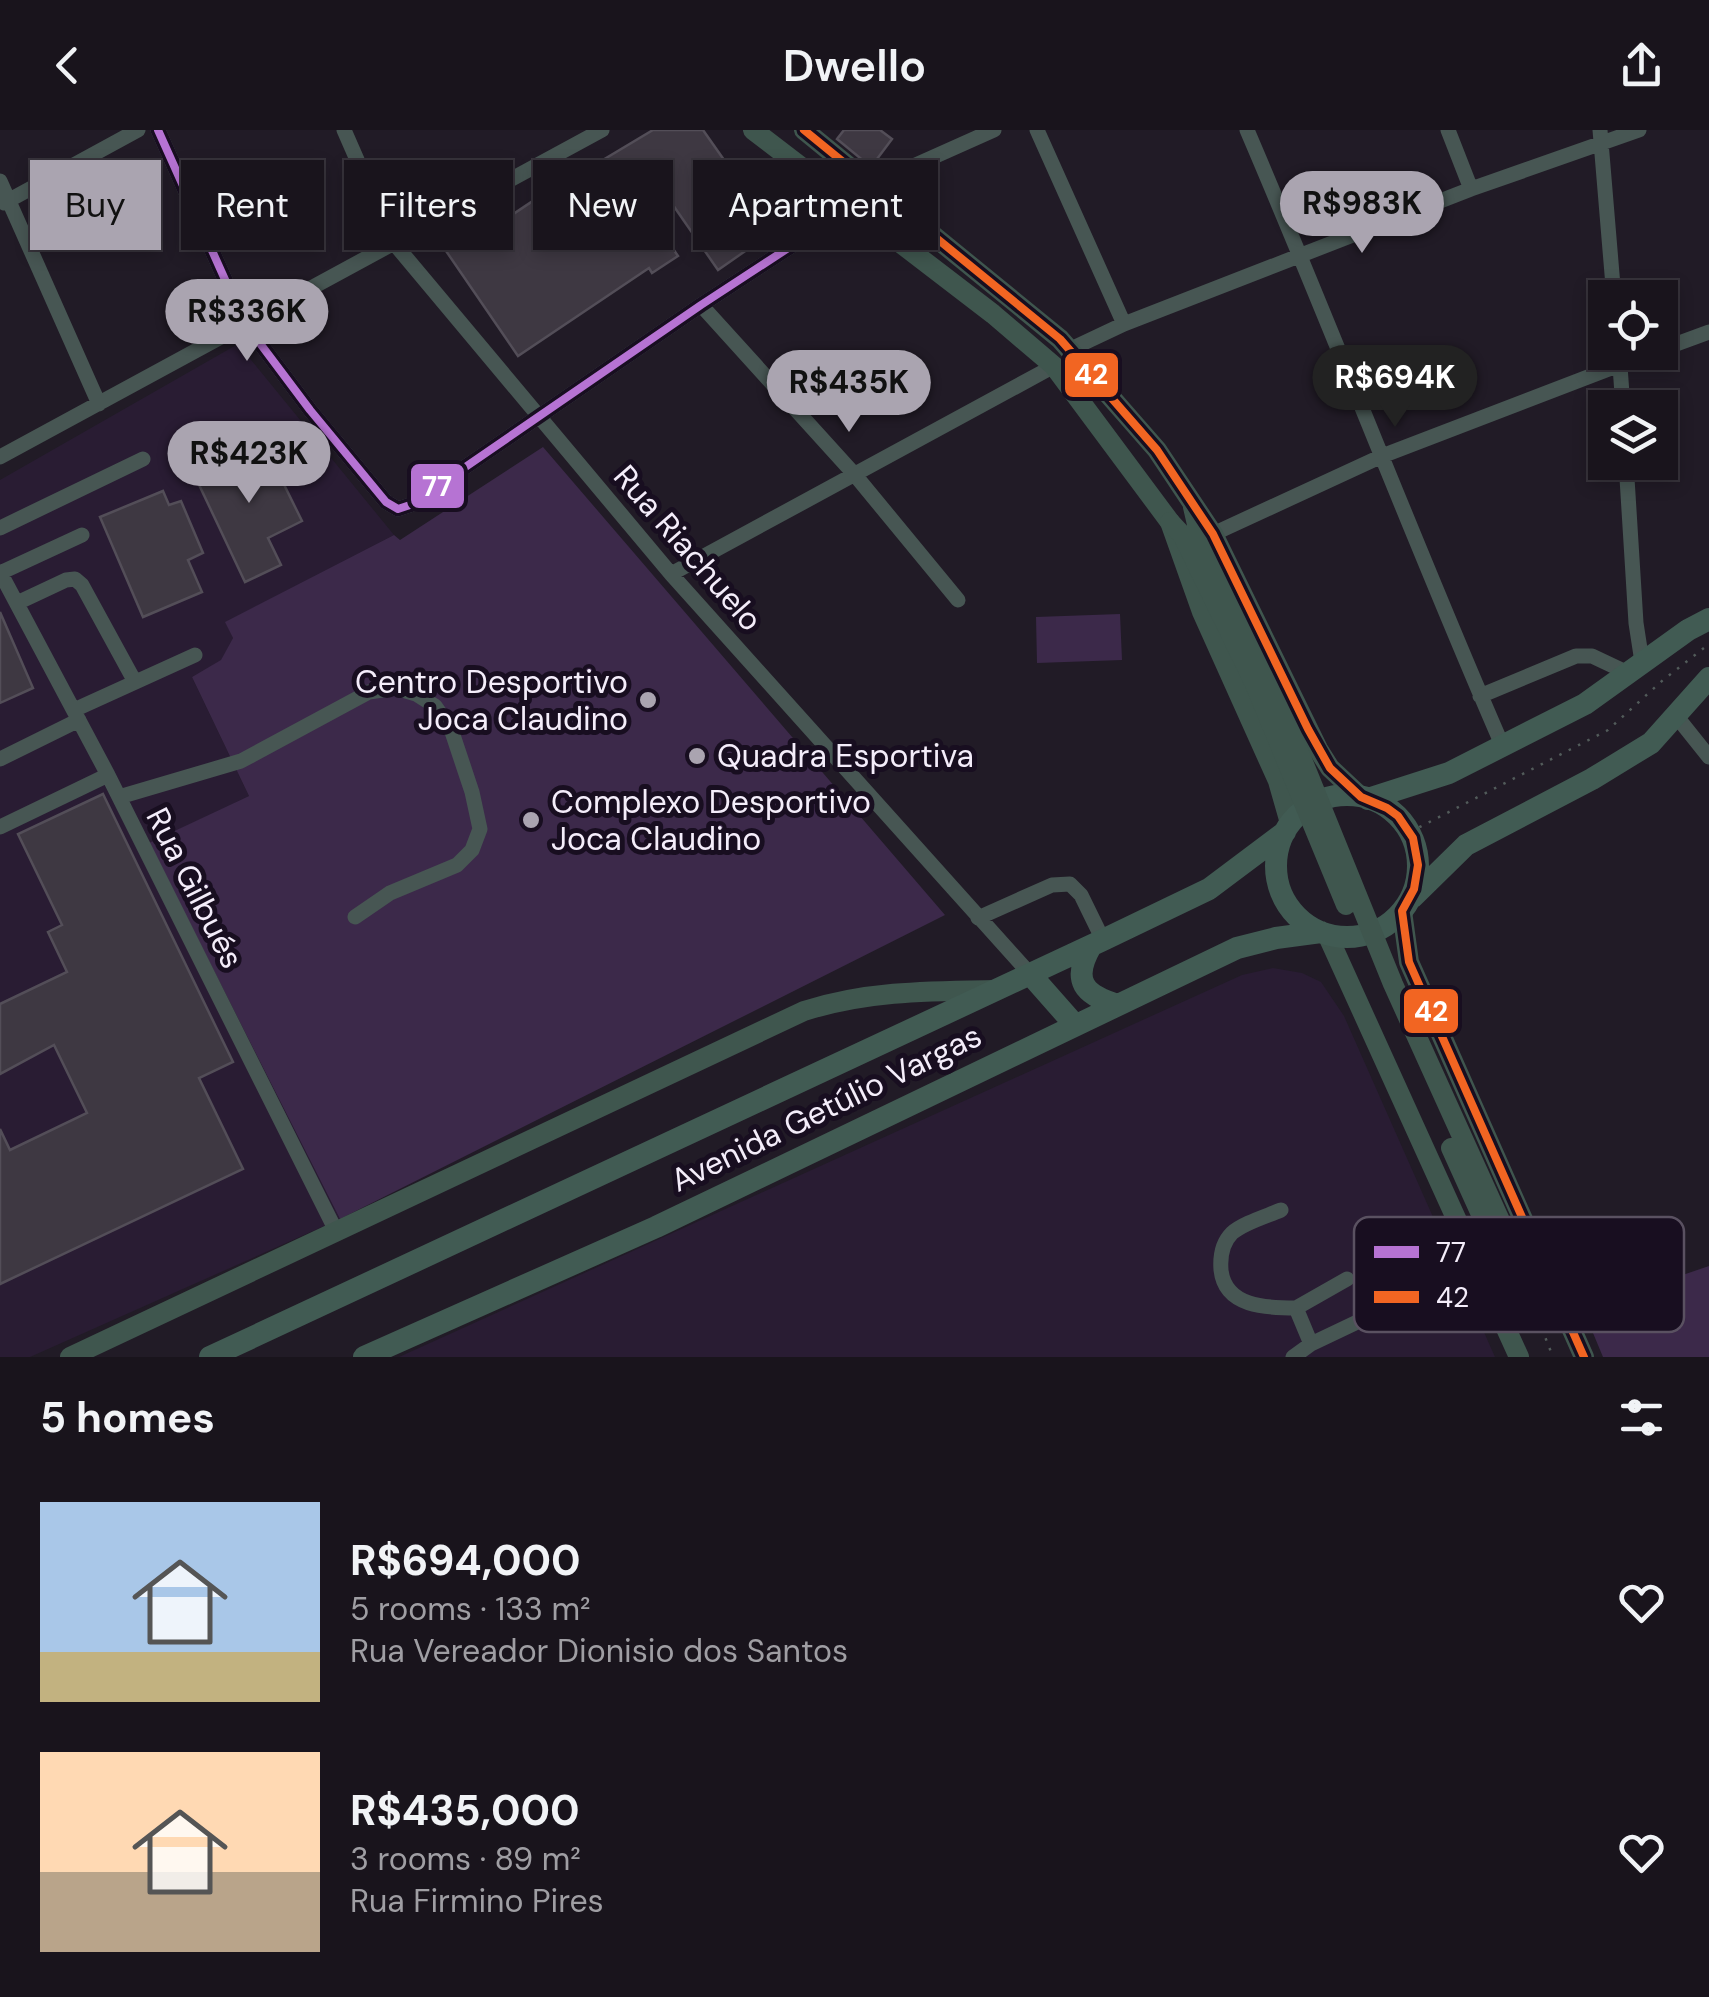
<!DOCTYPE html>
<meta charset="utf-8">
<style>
body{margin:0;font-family:"DM Sans",sans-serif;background:#221d25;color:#f1f3f6;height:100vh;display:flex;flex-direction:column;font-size:38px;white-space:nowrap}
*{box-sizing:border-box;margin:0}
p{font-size:32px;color:#9f9ea3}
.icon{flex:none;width:55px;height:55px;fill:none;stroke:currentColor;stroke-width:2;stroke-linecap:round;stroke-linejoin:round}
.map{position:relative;height:1227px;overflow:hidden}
.sheet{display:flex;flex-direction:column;background:#19141c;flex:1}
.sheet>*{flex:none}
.top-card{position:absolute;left:30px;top:30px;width:1000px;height:90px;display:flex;gap:20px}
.tools{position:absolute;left:1588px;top:150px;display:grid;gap:20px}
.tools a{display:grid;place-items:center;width:90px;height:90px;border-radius:0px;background:#19141c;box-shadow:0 5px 15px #0003,0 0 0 2px #37333b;font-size:50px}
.price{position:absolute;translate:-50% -85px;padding:0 22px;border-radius:35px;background:#aaa4b0;color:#111;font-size:32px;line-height:65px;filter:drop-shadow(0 2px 5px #0008)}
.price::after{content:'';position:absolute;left:50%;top:60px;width:30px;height:22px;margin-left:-15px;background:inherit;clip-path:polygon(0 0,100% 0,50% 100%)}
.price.active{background:#222;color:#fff}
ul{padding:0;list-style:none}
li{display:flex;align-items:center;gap:30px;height:250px;padding:0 40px}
li span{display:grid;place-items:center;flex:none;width:280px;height:200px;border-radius:0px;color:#555}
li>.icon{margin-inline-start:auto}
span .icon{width:120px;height:120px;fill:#fffc;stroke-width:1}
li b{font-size:42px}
h2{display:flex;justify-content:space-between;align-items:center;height:120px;padding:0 40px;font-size:42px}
.tag{padding:0 35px;border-radius:0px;background:#19141c;box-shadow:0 5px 15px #0003,0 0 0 2px #37333b;font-size:35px;line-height:90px}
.tag.active{background:#aaa4b0;color:#111}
header{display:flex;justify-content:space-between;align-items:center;height:130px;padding:0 40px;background:#19141c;font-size:45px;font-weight:600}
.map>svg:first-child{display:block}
.built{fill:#291c33}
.green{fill:#3c294a}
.building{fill:#3e3842;stroke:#534e58;stroke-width:2.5}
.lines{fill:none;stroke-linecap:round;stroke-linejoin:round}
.path{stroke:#525b5a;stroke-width:2.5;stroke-dasharray:2.5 8;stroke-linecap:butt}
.minor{stroke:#475653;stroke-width:15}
.major{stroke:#3f564e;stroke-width:20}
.highway{stroke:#415b53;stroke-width:22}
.major-bridge{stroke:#3f564e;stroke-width:20}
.bus-1-casing{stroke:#180e20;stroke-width:15}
.bus-2-casing{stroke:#180e20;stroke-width:15}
.bus-1{stroke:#b673d3;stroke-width:8}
.bus-2{stroke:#f26522;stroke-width:8}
.poi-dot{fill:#aaa4b0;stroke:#180e20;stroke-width:4}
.labels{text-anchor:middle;stroke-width:10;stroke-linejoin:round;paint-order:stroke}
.street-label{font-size:32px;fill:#f4edfa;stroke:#180e20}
.poi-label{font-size:32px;fill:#f4edfa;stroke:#180e20;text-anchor:start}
.key{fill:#180e20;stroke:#5a5161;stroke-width:2.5}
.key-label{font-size:28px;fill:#f4edfa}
.line-badge{stroke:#180e20;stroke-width:4}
.badge-label{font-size:28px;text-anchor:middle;font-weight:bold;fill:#fff}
</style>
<header><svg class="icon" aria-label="back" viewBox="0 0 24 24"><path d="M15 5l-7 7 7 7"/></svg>Dwello<svg class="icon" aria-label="share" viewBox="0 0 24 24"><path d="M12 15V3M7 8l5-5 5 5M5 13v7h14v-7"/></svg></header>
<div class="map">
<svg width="1709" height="1227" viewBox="0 0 1709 1227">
<rect width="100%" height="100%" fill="#211b26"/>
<path class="built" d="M238,214L394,405L226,492L233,508L221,531L192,547L249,666L149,714L340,1089L30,1227H0V350Z
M1273,838L1302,843L1321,852L1344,886L1495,1227H399L1242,845Z"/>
<path class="green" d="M543,317L945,785L340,1089L149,713L249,666L192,547L221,530L233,508L225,492L394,405L400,410Z
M1120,484L1122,530L1037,533L1036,487Z
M1709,1136V1227H1603L1583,1179Z"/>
<path class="building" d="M653,0H703L774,101L718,140L657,52L636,65L678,126L652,143L649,138L518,226L444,118L491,87L497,95L579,40L581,43Z
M844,0H880L892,9L871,37L837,9Z
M262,310L302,391L268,408L281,435L245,452L193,342Z
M163,361L169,375L181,371L203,423L188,430L202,462L143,487L100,387Z
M0,482L33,558L0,573Z
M103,664L233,932L199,948L243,1039L0,1154V999L10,1020L87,983L54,915L0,944V874L67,842L48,802L62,795L18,704Z"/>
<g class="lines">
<path class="path" d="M1410,702L1608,600L1663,550L1709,514
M1534,1179L1553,1227"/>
<path class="minor" d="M158,0L244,192L310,280L386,372L398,379L410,375L701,175L851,77
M344,0L393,112L671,444L1030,844
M1037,0L1124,194
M1247,0C1335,205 1414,413 1503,617
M1448,0L1471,59
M1600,0L1614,168
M0,51L99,274
M873,54L994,0
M4,73L138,0
M701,175L855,345L958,470
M1071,219L1124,194L1471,59L1639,0
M1660,220L1709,202
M1619,222L1623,278
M0,327L602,0
M1626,332L1636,493L1642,532
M0,398L143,329
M1213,404L1382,326L1653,222
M0,442L108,645L336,1101
M0,443L82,405
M671,444L1054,236
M17,473L66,450L75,449L82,455L135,552
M1480,566L1576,526H1592L1628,543
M74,580L195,525
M1677,587L1709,627
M0,629L79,590
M119,667L241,631L369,562L396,558L416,564L435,576L451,599L472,662L480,699L472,720L457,735L390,763L355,787
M0,697L108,645
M978,788L1052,755L1070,754L1081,765L1103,810
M1281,1080C1267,1086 1243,1093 1232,1103C1222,1113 1220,1127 1221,1140C1225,1177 1266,1178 1296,1178L1311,1214
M1296,1178L1347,1149
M1293,1227L1311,1214L1454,1146L1475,1128"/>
<path class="major" d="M753,0L993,184L1054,236L1170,392L1202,482L1278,651L1290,693
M804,0L1060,209L1157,320L1213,404L1318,619L1330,638L1361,667
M1402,781L1409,832L1584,1227
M1327,804L1519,1227
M1517,1128L1551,1170
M1503,1133L1509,1187
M70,1227L804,881C866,861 929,861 994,860"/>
<path class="highway" d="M1276 736a71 71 0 1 1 142 0a71 71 0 1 1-142 0Z
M1368,669L1449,643L1585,574L1688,500L1709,489
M1413,767L1466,715L1592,649L1651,613L1709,548
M1091,816C1071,851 1084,865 1118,875
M1030,844L1075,895
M210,1227L1103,810L1209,759L1285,702
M364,1227L656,1097L1237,818L1276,808L1321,802"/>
<path class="major-bridge" d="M1193,377L1199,403L1271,553L1393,854L1517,1128
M1170,392L1183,406L1254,552L1346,775
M1451,1018L1503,1133"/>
<g class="bus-1-casing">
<path id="bus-1" d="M158,0L244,192L310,280L386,372L398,379L410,375L701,175L851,77"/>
</g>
<g class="bus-2-casing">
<path id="bus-2" d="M804,0L1060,209L1157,320L1213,404L1308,599L1330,638L1361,667L1387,678L1398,686L1413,708L1418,735L1414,759L1402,781L1409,832L1584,1227"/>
</g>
<use href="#bus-1" class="bus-1"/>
<use href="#bus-2" class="bus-2"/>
</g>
<g class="poi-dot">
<circle cx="648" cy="570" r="10"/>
<circle cx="697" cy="626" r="10"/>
<circle cx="531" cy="690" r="10"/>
</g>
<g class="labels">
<g class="street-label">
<text transform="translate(688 418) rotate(49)" y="11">Rua Riachuelo</text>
<text transform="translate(195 758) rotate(63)" y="11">Rua Gilbués</text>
<text transform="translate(826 978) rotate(-26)" y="11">Avenida Getúlio Vargas</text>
</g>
<g class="poi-label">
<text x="628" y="563" text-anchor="end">Centro Desportivo<tspan x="628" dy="37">Joca Claudino</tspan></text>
<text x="717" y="637">Quadra Esportiva</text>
<text x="551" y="683">Complexo Desportivo<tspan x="551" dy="37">Joca Claudino</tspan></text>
</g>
</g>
<rect x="1354" y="1087" width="330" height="115" rx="15" class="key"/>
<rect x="1374" y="1116" width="45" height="12" fill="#b673d3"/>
<rect x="1374" y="1161" width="45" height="12" fill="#f26522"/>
<g class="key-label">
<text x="1436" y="1132">77</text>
<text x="1436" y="1177">42</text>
</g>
<g class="line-badge">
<rect x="1063" y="221" width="57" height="48" rx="10" fill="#f26522"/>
<rect x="409" y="332" width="57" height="48" rx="10" fill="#b673d3"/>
<rect x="1402" y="857" width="58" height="48" rx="10" fill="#f26522"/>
</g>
<g class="badge-label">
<text x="1091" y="254">42</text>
<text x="437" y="366">77</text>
<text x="1431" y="891">42</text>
</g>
</svg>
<div class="tools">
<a><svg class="icon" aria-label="locate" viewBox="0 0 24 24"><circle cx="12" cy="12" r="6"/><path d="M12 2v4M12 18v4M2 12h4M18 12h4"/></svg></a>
<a><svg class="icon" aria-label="layers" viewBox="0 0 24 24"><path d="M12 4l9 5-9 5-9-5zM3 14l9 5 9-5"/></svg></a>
</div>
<b class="price" style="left:1362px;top:126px">R$983K</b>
<b class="price" style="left:247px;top:234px">R$336K</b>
<b class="price active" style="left:1395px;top:300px">R$694K</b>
<b class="price" style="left:849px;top:305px">R$435K</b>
<b class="price" style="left:249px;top:376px">R$423K</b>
<div class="top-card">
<a class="tag active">Buy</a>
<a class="tag">Rent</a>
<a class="tag">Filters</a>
<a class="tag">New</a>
<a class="tag">Apartment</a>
</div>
</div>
<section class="sheet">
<h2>5 homes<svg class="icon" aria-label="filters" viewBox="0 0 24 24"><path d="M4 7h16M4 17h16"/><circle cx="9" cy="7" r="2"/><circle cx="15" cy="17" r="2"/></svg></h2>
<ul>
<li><span style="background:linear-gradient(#a9c7e8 75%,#c2b280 0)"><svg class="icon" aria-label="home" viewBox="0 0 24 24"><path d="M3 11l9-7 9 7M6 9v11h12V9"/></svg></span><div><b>R$694,000</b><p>5 rooms · 133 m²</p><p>Rua Vereador Dionisio dos Santos</p></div><svg class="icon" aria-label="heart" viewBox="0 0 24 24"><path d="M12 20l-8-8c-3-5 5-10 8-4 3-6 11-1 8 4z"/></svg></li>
<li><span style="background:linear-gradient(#ffd9b3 60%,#b9a48a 0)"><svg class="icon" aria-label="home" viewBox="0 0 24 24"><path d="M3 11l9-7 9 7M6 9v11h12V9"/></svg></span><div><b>R$435,000</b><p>3 rooms · 89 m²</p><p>Rua Firmino Pires</p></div><svg class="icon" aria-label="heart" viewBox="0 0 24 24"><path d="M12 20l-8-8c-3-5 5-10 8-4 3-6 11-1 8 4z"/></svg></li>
</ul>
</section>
